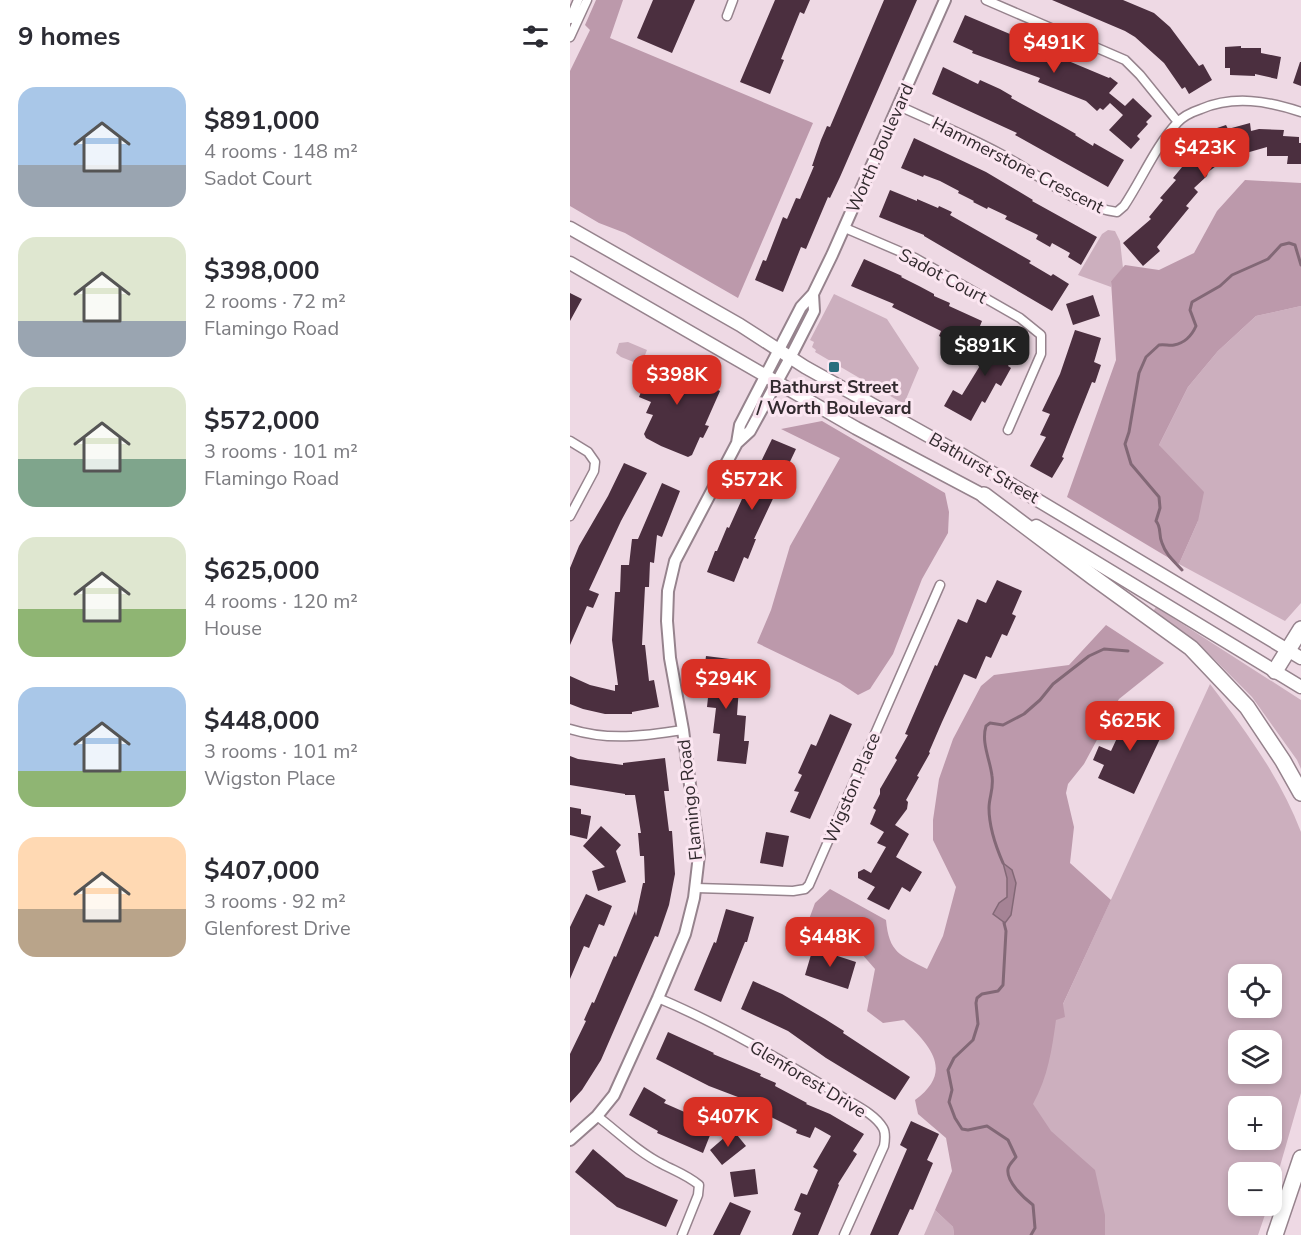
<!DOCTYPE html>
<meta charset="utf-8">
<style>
body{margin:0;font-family:"Nunito Sans",sans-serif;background:#f2f2f3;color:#2b2b33;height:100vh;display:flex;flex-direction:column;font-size:22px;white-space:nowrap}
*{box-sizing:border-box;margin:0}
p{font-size:20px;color:#7c7c81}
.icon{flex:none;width:33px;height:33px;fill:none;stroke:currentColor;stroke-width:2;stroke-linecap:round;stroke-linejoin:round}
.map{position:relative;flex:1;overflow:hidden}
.side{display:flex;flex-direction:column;background:#fff;width:570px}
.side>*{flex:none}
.controls{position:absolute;left:658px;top:964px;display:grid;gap:12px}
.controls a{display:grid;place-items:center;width:54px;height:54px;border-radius:12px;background:#fff;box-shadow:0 3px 9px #0003;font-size:30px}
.price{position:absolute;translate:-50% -51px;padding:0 14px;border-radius:12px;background:#d93025;color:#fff;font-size:20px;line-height:39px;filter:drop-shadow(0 2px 3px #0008)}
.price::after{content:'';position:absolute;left:50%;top:36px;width:18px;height:14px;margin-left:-9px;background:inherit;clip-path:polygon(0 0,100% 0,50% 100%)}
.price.current{background:#222;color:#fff}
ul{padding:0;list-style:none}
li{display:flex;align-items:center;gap:18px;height:150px;padding:0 18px}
li span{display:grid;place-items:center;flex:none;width:168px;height:120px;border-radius:18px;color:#555}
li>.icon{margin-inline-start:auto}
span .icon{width:72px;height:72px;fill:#fffc;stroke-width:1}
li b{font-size:26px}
h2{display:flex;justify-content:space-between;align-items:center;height:72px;padding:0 18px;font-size:26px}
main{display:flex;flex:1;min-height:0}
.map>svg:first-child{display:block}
.green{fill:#ccafbe;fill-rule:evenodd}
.forest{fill:#bc99ab}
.water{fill:#a58395;stroke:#826876;stroke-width:1.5}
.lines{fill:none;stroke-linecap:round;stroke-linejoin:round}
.stream{stroke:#826876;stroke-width:3}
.building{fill:#4b2f3f}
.minor-casing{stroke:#96838d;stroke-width:11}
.tertiary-casing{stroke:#96838d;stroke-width:14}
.secondary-casing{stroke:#96838d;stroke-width:15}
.motorway-casing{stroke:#96838d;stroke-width:18}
.minor{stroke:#fff;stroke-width:8}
.tertiary{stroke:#fff;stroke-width:10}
.secondary{stroke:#fff;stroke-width:12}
.motorway{stroke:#fff;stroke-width:15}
.poi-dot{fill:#296e7e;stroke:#fbe6f1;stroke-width:2}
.labels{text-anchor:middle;stroke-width:6;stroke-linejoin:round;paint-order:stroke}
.street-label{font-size:18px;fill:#322a2e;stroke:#fbe6f1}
.poi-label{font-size:18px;font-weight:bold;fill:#322a2e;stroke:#fbe6f1}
</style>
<main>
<section class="side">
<h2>9 homes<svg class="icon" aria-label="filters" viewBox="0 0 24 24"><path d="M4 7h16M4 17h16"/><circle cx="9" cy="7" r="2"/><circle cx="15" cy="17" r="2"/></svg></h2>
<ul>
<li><span style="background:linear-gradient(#a9c7e8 65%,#9aa5b1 0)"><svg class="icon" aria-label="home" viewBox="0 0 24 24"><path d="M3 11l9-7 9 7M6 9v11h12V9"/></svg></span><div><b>$891,000</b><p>4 rooms · 148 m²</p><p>Sadot Court</p></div></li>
<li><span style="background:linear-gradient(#dfe7d0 70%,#9aa5b1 0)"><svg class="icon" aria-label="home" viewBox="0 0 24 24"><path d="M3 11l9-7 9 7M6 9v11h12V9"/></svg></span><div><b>$398,000</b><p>2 rooms · 72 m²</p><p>Flamingo Road</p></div></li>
<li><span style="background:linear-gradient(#dfe7d0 60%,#7fa58c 0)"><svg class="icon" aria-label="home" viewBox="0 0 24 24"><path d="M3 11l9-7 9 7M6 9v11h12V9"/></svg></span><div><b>$572,000</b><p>3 rooms · 101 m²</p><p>Flamingo Road</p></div></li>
<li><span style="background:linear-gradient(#dfe7d0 60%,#8fb573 0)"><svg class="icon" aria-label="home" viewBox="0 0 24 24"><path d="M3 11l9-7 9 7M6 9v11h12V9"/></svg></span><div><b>$625,000</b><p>4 rooms · 120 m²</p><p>House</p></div></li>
<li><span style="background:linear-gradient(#a9c7e8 70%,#8fb573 0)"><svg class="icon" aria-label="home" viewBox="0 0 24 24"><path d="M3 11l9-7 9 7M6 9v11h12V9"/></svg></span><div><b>$448,000</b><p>3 rooms · 101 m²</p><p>Wigston Place</p></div></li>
<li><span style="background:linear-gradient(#ffd9b3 60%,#b9a48a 0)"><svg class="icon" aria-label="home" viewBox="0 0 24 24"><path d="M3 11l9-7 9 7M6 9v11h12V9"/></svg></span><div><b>$407,000</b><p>3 rooms · 92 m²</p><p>Glenforest Drive</p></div></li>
</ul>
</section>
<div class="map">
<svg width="731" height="1235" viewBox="0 0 731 1235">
<rect width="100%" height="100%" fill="#eed9e4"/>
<path class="green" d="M538,230L545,231L550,241L553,268L541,281V287L508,275L532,234Z
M264,294L317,319L349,368L334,404L245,352L246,350L242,347L244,342L240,340Z
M731,306V603L715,621L609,564L628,521L589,445L618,387L648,351L686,316Z
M58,342L77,350L71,365L51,357L46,353L49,343Z
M586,607L731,700V769L727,760L682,697L633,648L582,613Z
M640,684C675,730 710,777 731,832V1093L702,1194V1173H669V1206H698L688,1235H387ZM669,975H702V1008H669ZM669,1041H702V1074H669ZM669,1107H702V1140H669Z
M365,1210L383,1227L384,1235H354Z"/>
<path class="forest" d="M26,0H53L40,38L243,123L168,298L55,233L29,223L0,206V71L20,30L15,25Z
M675,180L731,183V306L686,316L648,351L618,387L589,445L634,492L628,521L609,564L497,497L546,360L541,281L555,265L589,270L624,253L647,211Z
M252,421L375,493L379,512L378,533L352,579L323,654L300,689L288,695L270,683L187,643L201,610L220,546L270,458L211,429Z
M536,625L594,663L549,699L514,764L498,784L496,793L504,827L500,863L541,900L493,1004L495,1017L486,1020C482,1049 478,1077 463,1104L481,1131L525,1170L535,1215V1235H384L383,1227L365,1210L382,1171L376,1138L348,1114L345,1100C384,1071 361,1047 334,1020L313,1023L297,1011L305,969L291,953L238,922L245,903L260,889L316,920C319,953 330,955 357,969L373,936L386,887L363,840V820L369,779L383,739L411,686L424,675L499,665Z"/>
<path class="water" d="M433,863L442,870L446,883L441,915L435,923L423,914L429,903L437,897V878Z"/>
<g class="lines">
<path class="stream" d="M612,570C604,561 596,555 592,543C588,534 592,528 586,521L590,508L589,497L561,464L555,444L559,432L569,373L576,357L589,345C595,344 599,346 604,345C615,343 622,335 626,326L620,310L622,302L650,286L662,275L698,259L711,245L719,243L725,245L731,265
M433,863C426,847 419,826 419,808C419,797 424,789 422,776C420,759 411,743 416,726L420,723L433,725L454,714L470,700L483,684L519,656L534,649L558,651
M434,923L436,931L433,985L428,991L412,994L407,998L406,1003L408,1024L403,1040L384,1058L378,1070L382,1090L379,1102L385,1118L392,1129L398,1130L417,1126L438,1140L446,1157C444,1160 439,1164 438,1169C436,1182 454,1198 463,1205L465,1228L461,1235"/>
</g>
<path class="building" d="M83,0H125L102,53L67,38Z
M205,0H240L234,14L230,12L211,59L214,60L200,94L170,82Z
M314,0H347L270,177L260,198L258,197L236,249L231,247L213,292L185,280L193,260L196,261L213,217L217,219L226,198L230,199L244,166H242L251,140L257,126L260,127Z
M482,0H553L584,13L600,27L629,66L633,64L642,80L619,94L615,87L612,89L594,63L565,37L555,31Z
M395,15L447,37L446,39L539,78L540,77L548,83L539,93L555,106L563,98L582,116L576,122L578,124L567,136L570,139L561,149L539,130L553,115L540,103L533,110L530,108L527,111L516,101L468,82L470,78L402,53L403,51L383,42Z
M671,46V48H691V53L711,57L707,79L685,74V76L660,75V68H655V47Z
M730,62H731V86L723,83Z
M373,67L408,84L410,80L430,89L442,96L441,98L492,126L506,134L505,135L523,146L524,143L554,160L538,187L445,135L447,133L362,94Z
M680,123L681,131L689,129L714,130L713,136L729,137V143H731V164H717L718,156H697V147L676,153L675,150L652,158L653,161L638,172L637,176L624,188L628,192L616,206L619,208L587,247L590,251L573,266L553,243L581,219L579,217L593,200L590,198L606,180L603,178L617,161L613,158L628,142L647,128L656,125L658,129Z
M344,138L416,172L463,200L462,201L527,237L511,265L498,257L500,253L482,243L480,247L466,239L468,235L435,219L437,216L418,207L417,209L403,202L404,201L388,193L389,191L370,181L354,175L353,177L331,168Z
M320,190L347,201V199L368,208L369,206L382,212L380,215L461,261L459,263L481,276L483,274L499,284L482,311L354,236V235L309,217Z
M294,259L332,276L331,277L349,286L364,294V296L380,303L379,306L412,321L400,351L369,336L371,331L322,307L324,304L281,286Z
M0,293L12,299L0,321Z
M523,295L530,316L503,325L496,304Z
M425,330L450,344L438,366L441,368L431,386L426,383L415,403L412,401L401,421L374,406L383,390L392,395L419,351L415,348Z
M505,330L531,338L524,362L531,365L525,383L522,382L492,457L494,458L482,478L460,466L476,437L470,435L480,414L472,411L490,374Z
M86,356L136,377L133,383L150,391L135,425L139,426L133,438L130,437L122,455L118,457L91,446L76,438L74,434L83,415L76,413L81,402L69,397Z
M202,439L226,449L217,468L221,470L212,490L208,488L184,539H186L178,559L174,557L164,582L137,572L145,551H147L157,527L159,528L172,499L179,481L181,482Z
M54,463L77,473L51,521L19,590L29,594L23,608L17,606L0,645V568L9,546L38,496Z
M92,483L110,491L92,537L87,535L84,563L80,562L79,587H75L72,645H75L79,681L84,680L89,707L62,712V714H35L13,709L0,704V676L20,685L45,691V685H48L42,640L45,592H50L51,565H59L62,539H68Z
M427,580L452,591L442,614L446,616L437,636L432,634L421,658L416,656L406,679L394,674L372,722L359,752L360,753L347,776L349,777L336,800L338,802L337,809L325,825L339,834L326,857L352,872L340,892L332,887L319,910L297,899L305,887L288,878V872L294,869L301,873L316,847L307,843L314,832L300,824L306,810L303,808L310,794V789L327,760L325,758L338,735L335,734L365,665L367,666L388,619L397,623L407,599L416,603Z
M136,656L168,660L164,686L169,687L167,715L176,716L174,741H179L176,764L147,761L150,734L143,733L146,708L137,707L140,679H133Z
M560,710L596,726L564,794L528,778L534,765L523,760L529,746L541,751Z
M260,714L282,724L240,819L220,812L229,792L224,791L232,775L228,773L241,744L246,746Z
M0,756L8,759L53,765V763L95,758L99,791H94L99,831H102L105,874L99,905L88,937L85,936L31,1060L12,1090L0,1103V1054L16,1021L14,1020L22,1002L24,1003L44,956L46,957L65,911L66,916L73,883H75L74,856H70L68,833H71L65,795H55V794L0,785Z
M0,807L11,809V814L21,816L17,839L0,835Z
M31,826L51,845L46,851L56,882L28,891L22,871L35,867L13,846Z
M196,832L219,836L213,867L190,863Z
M16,894L42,906L34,926L29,924L19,948L14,946L0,979V927Z
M156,909L184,917L177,942H175L151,1002L124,990L144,942L146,943Z
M243,948L286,962L278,989L235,975Z
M183,981L212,994L255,1019L274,1031L273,1033L340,1077L325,1100L256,1058L218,1031L171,1009Z
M98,1032L144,1053L143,1054L191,1074L190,1076L206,1083L205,1086L237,1103L236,1104L260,1114L294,1134L283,1151L287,1154L268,1184L269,1185L248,1235H222L231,1213L224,1210L231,1193L237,1195L248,1170L243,1167L261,1136L245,1127L240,1138L226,1133L227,1130L195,1114L196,1111L180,1104L181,1102L139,1086L86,1059Z
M74,1087L96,1100L94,1103L144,1125L133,1153L87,1133L88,1131L59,1115Z
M341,1121L369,1134L357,1160L363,1163L343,1210L340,1209L328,1235H300L337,1149L330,1145Z
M163,1130L176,1146L152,1165L140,1150Z
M23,1149L56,1177L108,1200L96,1227L47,1207L5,1172Z
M185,1169L188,1194L164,1197L160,1172Z
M160,1202L181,1211L170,1235H143Z"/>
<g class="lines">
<g class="minor-casing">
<path id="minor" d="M416,0L555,60L570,75L608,122
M157,16L163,0
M0,19L8,0
M0,37L17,0
M329,106C362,121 397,136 429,153C464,171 508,208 547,212L554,206C572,179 585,147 607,123C613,116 622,112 631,109C664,95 698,101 731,112
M275,228L345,258L450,318L471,335V354L438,430
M0,441L18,452L25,462L24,471L0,516
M0,729C38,741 74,736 113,730
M126,888L223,891L235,889L239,885L370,585
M88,998C152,1025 213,1061 272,1097C285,1105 305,1114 313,1128C316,1133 315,1140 314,1146L274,1235
M27,1116C48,1132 68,1152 92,1164C105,1171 117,1175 129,1185L128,1195L112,1235"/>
</g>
<g class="tertiary-casing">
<path id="tertiary" d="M167,443L180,431L220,358L244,311L243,294
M0,1140L27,1116L44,1095L88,998L115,934L124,898L129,855L113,730L100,658L97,621L98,591L105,561L167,443L170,425L231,307L243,294L262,255L375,0"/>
</g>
<g class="secondary-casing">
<path id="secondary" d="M0,228L170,325L235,367L389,453L731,658
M0,263L286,428L420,499
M466,526L731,687"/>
</g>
<g class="motorway-casing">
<path id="motorway" d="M414,495L523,577L621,648L677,707L713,761L731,793
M705,671L731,629
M705,1235L731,1158"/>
</g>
<use href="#minor" class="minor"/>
<use href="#tertiary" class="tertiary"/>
<use href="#secondary" class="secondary"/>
<use href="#motorway" class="motorway"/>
</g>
<rect class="poi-dot" x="258" y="361" width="12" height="12" rx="3"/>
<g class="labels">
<g class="street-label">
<text transform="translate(310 148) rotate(-66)" y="6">Worth Boulevard</text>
<text transform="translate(448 165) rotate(27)" y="6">Hammerstone Crescent</text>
<text transform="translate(373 276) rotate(28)" y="6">Sadot Court</text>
<text transform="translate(414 468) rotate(30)" y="6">Bathurst Street</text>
<text transform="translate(282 788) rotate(-67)" y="6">Wigston Place</text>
<text transform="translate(120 800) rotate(-96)" y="6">Flamingo Road</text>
<text transform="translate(238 1079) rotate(31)" y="6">Glenforest Drive</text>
</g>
<g class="poi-label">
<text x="264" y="393">Bathurst Street<tspan x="264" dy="21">/ Worth Boulevard</tspan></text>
</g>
</g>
</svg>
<div class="controls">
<a><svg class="icon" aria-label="locate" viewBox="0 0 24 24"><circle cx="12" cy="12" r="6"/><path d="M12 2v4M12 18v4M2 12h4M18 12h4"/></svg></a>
<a><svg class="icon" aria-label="layers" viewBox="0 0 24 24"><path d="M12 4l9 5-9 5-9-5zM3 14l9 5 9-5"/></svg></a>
<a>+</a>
<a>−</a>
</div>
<b class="price" style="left:484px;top:74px">$491K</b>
<b class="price" style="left:635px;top:179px">$423K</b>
<b class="price current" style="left:415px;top:377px">$891K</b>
<b class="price" style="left:107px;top:406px">$398K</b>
<b class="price" style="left:182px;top:511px">$572K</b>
<b class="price" style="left:156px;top:710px">$294K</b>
<b class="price" style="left:560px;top:752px">$625K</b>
<b class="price" style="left:260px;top:968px">$448K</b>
<b class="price" style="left:158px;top:1148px">$407K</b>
</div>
</main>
